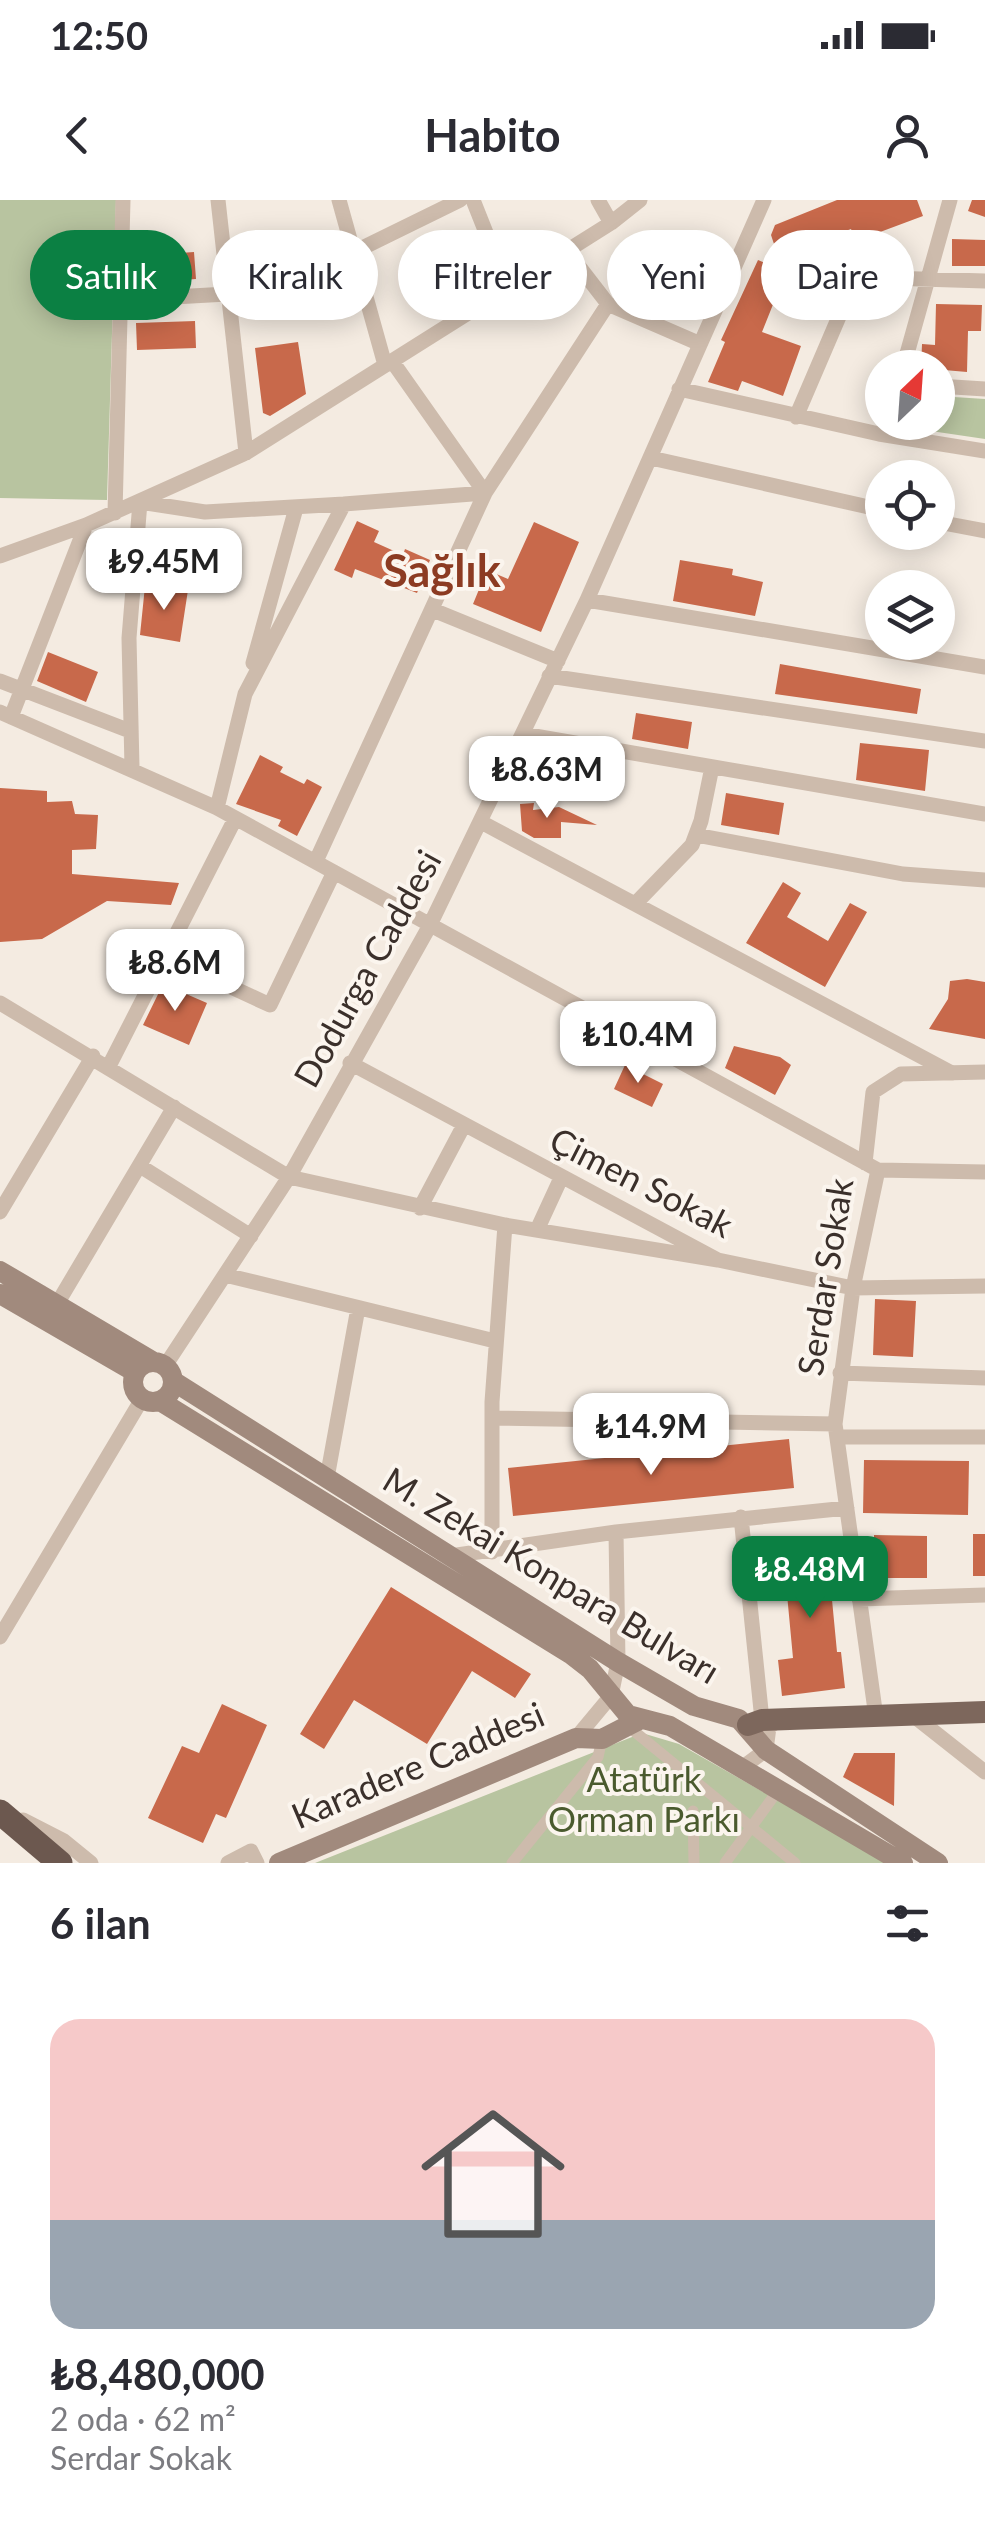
<!DOCTYPE html>
<html lang="tr">
<meta charset="utf-8">
<style>
body{margin:0;font-family:Lato,sans-serif;background:#f7f7f7;color:#2b2b33;height:100vh;display:flex;flex-direction:column;font-size:38px;white-space:nowrap}
*{box-sizing:border-box;margin:0}
p{font-size:32px;color:#7c7c81}
.icon{flex:none;width:55px;height:55px;fill:none;stroke:currentColor;stroke-width:2;stroke-linecap:round;stroke-linejoin:round}
.map{position:relative;height:1663px;overflow:hidden}
.side{display:flex;flex-direction:column;background:#fff;flex:1}
.side>*{flex:none}
.hud{position:absolute;left:30px;top:30px;width:925px;height:90px;display:flex;gap:20px}
.needle{width:65px;rotate:25deg}
.tools{position:absolute;left:865px;top:150px;display:grid;gap:20px}
.tools a{display:grid;place-items:center;width:90px;height:90px;border-radius:50%;background:#fff;box-shadow:0 5px 25px #0003;font-size:50px}
.price{position:absolute;translate:-50% -85px;padding:0 22px;border-radius:20px;background:#fff;color:#222;font-size:32px;line-height:65px;filter:drop-shadow(0 2px 5px #0008)}
.price::after{content:'';position:absolute;left:50%;top:60px;width:30px;height:22px;margin-left:-15px;background:inherit;clip-path:polygon(0 0,100% 0,50% 100%)}
.price.active{background:#0b8043;color:#fff}
ul{padding:0;list-style:none}
li{display:grid;align-content:center;gap:20px;height:530px;padding:0 50px}
li span{display:grid;place-items:center;height:310px;border-radius:30px;color:#555}
li>.icon{margin-inline-start:auto}
span .icon{width:180px;height:180px;fill:#fffc;stroke-width:1}
li b{font-size:42px}
h2{display:flex;justify-content:space-between;align-items:center;height:120px;padding:0 50px;font-size:42px}
.pill{padding:0 35px;border-radius:45px;background:#fff;box-shadow:0 5px 25px #0003;font-size:35px;line-height:90px}
.pill.active{background:#0b8043;color:#fff}
.status{display:flex;justify-content:space-between;align-items:center;height:70px;padding:0 50px;background:#fff;direction:ltr}
.status svg{height:28px;fill:currentColor}
header{display:flex;justify-content:space-between;align-items:center;height:130px;padding:0 50px;background:#fff;font-size:45px;font-weight:700}
.map>svg:first-child{display:block}
.green{fill:#b8c4a0}
.building{fill:#c8694b}
.lines{fill:none;stroke-linecap:round;stroke-linejoin:round}
.pedestrian{stroke:#cdbbac;stroke-width:11}
.minor{stroke:#cdbbac;stroke-width:15}
.secondary{stroke:#a18a7d;stroke-width:20}
.primary{stroke:#7d675c;stroke-width:22}
.trunk{stroke:#6c584f;stroke-width:25}
.labels{text-anchor:middle;stroke-width:8;stroke-linejoin:round;paint-order:stroke}
.street-label{font-size:35px;fill:#3b302b;stroke:#fbf5ee}
.park-label{font-size:35px;fill:#4a5a2e;stroke:#fbf5ee}
.district-label{font-size:45px;font-weight:bold;fill:#8c3b22;stroke:#fbf5ee}
</style>
<div class="status"><b>12:50</b><svg viewBox="0 0 49 12"><path d="M0 12V9h3v3zM5 12V6h3v6zM10 12V3h3v9zM15 12V0h3v12zM26 1h20v11H26zM47 4h2v5h-2z"/></svg></div>
<header><svg class="icon" aria-label="back" viewBox="0 0 24 24"><path d="M15 5l-7 7 7 7"/></svg>Habito<svg class="icon" aria-label="person" viewBox="0 0 24 24"><circle cx="12" cy="8" r="4"/><path d="M4 21q1-7 8-7t8 7"/></svg></header>
<div class="map">
<svg width="985" height="1663" viewBox="0 0 985 1663">
<rect width="100%" height="100%" fill="#f4ebe1"/>
<path class="green" d="M0,0H116L107,300L0,298Z
M938,196L985,199V239L897,226L938,222Z
M642,1533L679,1544L888,1663H315Z"/>
<path class="building" d="M837,0H917L923,16L856,41L851,29L778,56L771,35L775,25Z
M972,0H985V17L968,11Z
M952,39L985,40V66H952Z
M680,46L711,59L687,112L658,98Z
M194,52L196,79L140,83L138,56Z
M758,60L786,72L762,132L801,146L783,196L742,181L738,191L708,182L725,142L721,140Z
M936,104L982,105L981,131H968L967,172L921,168L922,144L935,145Z
M195,121L196,148L137,150L136,123Z
M298,142L306,194L270,216L263,213L255,148Z
M357,321L379,331L374,342L403,355L405,349L430,360L417,393L355,369L352,378L334,370Z
M534,322L579,342L541,432L473,404L487,370L508,379Z
M680,360L733,369L732,375L763,382L755,416L673,401Z
M145,386L188,390L180,442L140,435Z
M48,452L98,472L86,502L37,481Z
M780,464L921,489L917,514L775,494Z
M636,513L692,522L688,549L632,539Z
M860,543L929,550L925,591L856,580Z
M260,555L283,567L280,572L304,584L307,579L322,587L297,636L278,626L281,620L236,604Z
M0,588L47,591V602L72,601L75,614L98,615L96,649L72,650V674L179,683L171,705L107,701L42,739L0,742Z
M726,593L784,603L779,635L721,625Z
M534,603L533,610L559,607L597,625L561,622V638H534L522,631L520,604Z
M783,682L801,693L787,717L828,741L850,703L867,712L825,787L746,743Z
M967,779L985,782V839L929,829L948,799L950,781Z
M163,784L207,803L189,845L143,825Z
M734,846L780,857L791,865L775,895L725,868Z
M625,865L663,884L652,907L614,889Z
M875,1099L916,1101L913,1157L873,1155Z
M789,1239L794,1288L513,1316L508,1268Z
M864,1260L969,1261L968,1315L863,1313Z
M973,1334H985V1376H973Z
M874,1335L927,1336V1378H874Z
M826,1337L837,1452H841L845,1488L782,1496L778,1460L793,1458L782,1341Z
M391,1387L531,1474L515,1498L472,1471L427,1544L354,1500L324,1549L300,1534Z
M222,1504L267,1525L226,1618L216,1614L203,1643L148,1618L182,1546L199,1553Z
M854,1553H895L894,1606L843,1577Z"/>
<g class="lines">
<path class="pedestrian" d="M629,1527L795,1663
M693,1611L694,1663
M512,1663L598,1557L602,1539
M725,1663L779,1589"/>
<path class="minor" d="M218,0L246,253
M339,0L385,165
M473,0L508,88
M598,0L611,23
M567,51L608,104L698,143
M354,52L460,0
M121,100L227,94
M392,161L485,293
M903,168L950,0
M938,186L985,189
M679,189L879,234L985,251
M796,217L856,77L985,81
M651,258L882,310
M344,304L485,293
M115,313L123,0
M938,322L985,331
M0,356L86,325L246,253L611,23L640,0
M587,400L985,467
M433,410L558,461
M253,463L296,308
M549,476L985,541
M0,481L130,531
M0,512L217,608L878,970L853,1088L835,1224L876,1517
M11,517L86,325
M523,534L985,614
M132,567L129,438L140,302L205,312L344,304L245,494L217,608
M481,622L952,873
M696,635L903,674L985,680
M316,661L485,293L608,104
M636,703L692,645L701,621L712,567
M166,757L270,805L334,672
M0,803L289,977L505,1025L718,1060
M350,863L718,1060L853,1088L985,1086
M109,866L235,619
M865,963L873,892L901,874L985,872
M140,966L251,1036
M878,970L985,972
M420,1008L464,925
M0,1012L93,856
M537,1030L561,978
M225,1075L495,1141
M57,1104L174,907
M165,1166L289,977L429,727L587,400L764,0
M840,1173L985,1178
M492,1218L835,1224
M837,1237H985
M327,1278L358,1108
M741,1317L762,1520
M616,1332L847,1308
M492,1352V1202L505,1025
M450,1356L616,1332L618,1462L611,1496L576,1538
M859,1399L985,1395
M0,1437L142,1199
M914,1516L985,1572
M743,1567L766,1550L769,1527L778,1520
M23,1620L64,1641L91,1663
M228,1663L251,1651L257,1663"/>
<path class="secondary" d="M0,1071L154,1162
M0,1094L135,1172
M133 1182a20 20 0 1 1 40 0a20 20 0 1 1-40 0Z
M173,1181L618,1462L694,1506L739,1519L766,1550L938,1663
M160,1201L572,1455L590,1469L628,1515L670,1526L903,1663
M279,1663L576,1538L602,1539L641,1519"/>
<path class="primary" d="M748,1525L762,1520L985,1512"/>
<path class="trunk" d="M0,1612L60,1663"/>
</g>
<g class="labels">
<g class="street-label">
<text transform="translate(368 769) rotate(-61)" y="12">Dodurga Caddesi</text>
<text transform="translate(641 983) rotate(27)" y="12">Çimen Sokak</text>
<text transform="translate(826 1077) rotate(-81)" y="12">Serdar Sokak</text>
<text transform="translate(551 1376) rotate(31)" y="12">M. Zekai Konpara Bulvarı</text>
<text transform="translate(418 1566) rotate(-23)" y="12">Karadere Caddesi</text>
</g>
<g class="park-label">
<text x="644" y="1592">Atatürk<tspan x="644" dy="40">Orman Parkı</tspan></text>
</g>
<g class="district-label">
<text x="442" y="387">Sağlık</text>
</g>
</g>
</svg>
<div class="tools">
<a><svg class="needle" viewBox="-14 -14 28 28"><path d="M0-13l5 13h-10z" fill="#e53935"/><path d="M0 13l5-13h-10z" fill="#7c7c81"/></svg></a>
<a><svg class="icon" aria-label="locate" viewBox="0 0 24 24"><circle cx="12" cy="12" r="6"/><path d="M12 2v4M12 18v4M2 12h4M18 12h4"/></svg></a>
<a><svg class="icon" aria-label="layers" viewBox="0 0 24 24"><path d="M12 4l9 5-9 5-9-5zM3 14l9 5 9-5"/></svg></a>
</div>
<b class="price" style="left:164px;top:413px">₺9.45M</b>
<b class="price" style="left:547px;top:621px">₺8.63M</b>
<b class="price" style="left:175px;top:814px">₺8.6M</b>
<b class="price" style="left:638px;top:886px">₺10.4M</b>
<b class="price" style="left:651px;top:1278px">₺14.9M</b>
<b class="price active" style="left:810px;top:1421px">₺8.48M</b>
<div class="hud">
<a class="pill active">Satılık</a>
<a class="pill">Kiralık</a>
<a class="pill">Filtreler</a>
<a class="pill">Yeni</a>
<a class="pill">Daire</a>
</div>
</div>
<section class="side">
<h2>6 ilan<svg class="icon" aria-label="filters" viewBox="0 0 24 24"><path d="M4 7h16M4 17h16"/><circle cx="9" cy="7" r="2"/><circle cx="15" cy="17" r="2"/></svg></h2>
<ul>
<li><span style="background:linear-gradient(#f6c9c9 65%,#9aa5b1 0)"><svg class="icon" aria-label="home" viewBox="0 0 24 24"><path d="M3 11l9-7 9 7M6 9v11h12V9"/></svg></span><div><b>₺8,480,000</b><p>2 oda · 62 m²</p><p>Serdar Sokak</p></div></li>
</ul>
</section>
